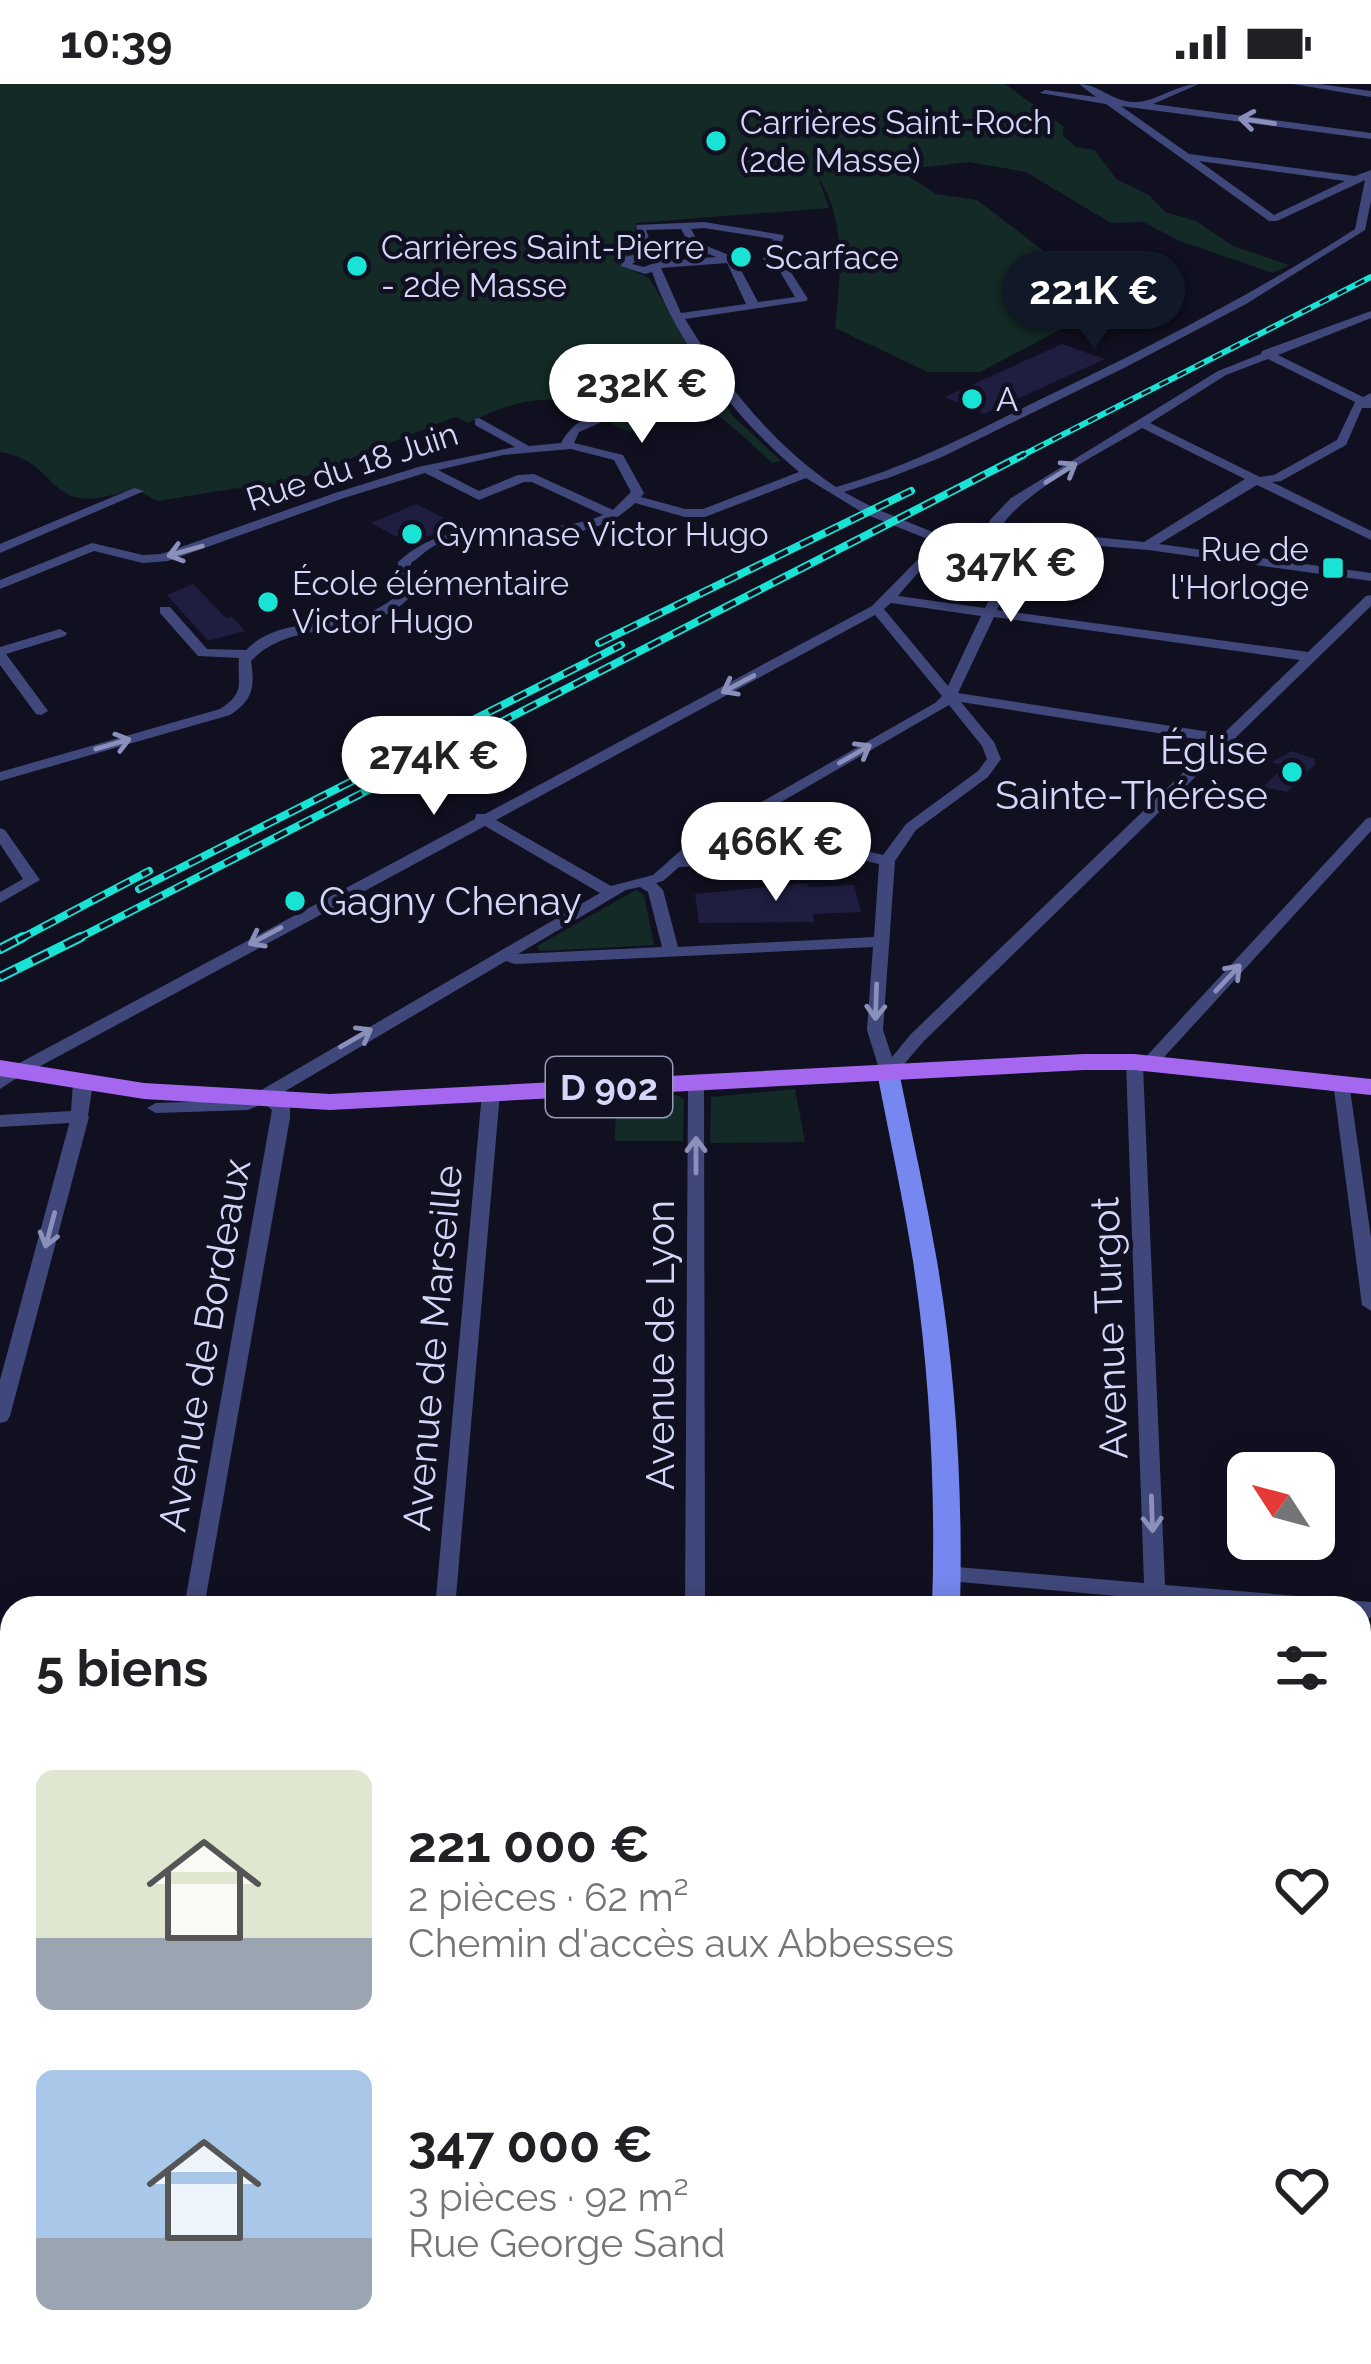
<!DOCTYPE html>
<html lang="fr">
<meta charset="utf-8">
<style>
body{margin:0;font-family:Raleway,sans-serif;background:#f2f2f2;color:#202124;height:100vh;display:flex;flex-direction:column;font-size:45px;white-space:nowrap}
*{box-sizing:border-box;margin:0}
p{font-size:39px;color:#757577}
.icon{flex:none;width:66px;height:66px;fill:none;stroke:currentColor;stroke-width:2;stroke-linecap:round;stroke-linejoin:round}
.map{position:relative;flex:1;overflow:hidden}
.details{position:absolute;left:0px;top:1512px;width:1371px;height:768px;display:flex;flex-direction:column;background:#fff;border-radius:36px 36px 0 0;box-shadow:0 6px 30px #0003}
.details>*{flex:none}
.needle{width:78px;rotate:306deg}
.tools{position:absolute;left:1227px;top:1368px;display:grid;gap:24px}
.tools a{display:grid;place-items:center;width:108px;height:108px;border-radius:18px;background:#fff;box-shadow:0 6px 30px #0003;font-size:60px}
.price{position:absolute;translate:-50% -102px;padding:0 27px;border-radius:42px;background:#fff;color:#222;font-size:39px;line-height:78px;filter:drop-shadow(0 3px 6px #0008)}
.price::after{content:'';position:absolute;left:50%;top:72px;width:36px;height:27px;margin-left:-18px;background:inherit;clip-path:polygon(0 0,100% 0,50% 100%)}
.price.active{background:#111827;color:#fff}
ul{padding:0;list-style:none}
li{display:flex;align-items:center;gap:36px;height:300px;padding:0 36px}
li span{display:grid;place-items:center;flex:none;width:336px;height:240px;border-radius:18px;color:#555}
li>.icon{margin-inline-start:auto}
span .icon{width:144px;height:144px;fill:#fffc;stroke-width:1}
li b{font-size:51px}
h2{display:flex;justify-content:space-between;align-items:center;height:144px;padding:0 36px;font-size:51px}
.status{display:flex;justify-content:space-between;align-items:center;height:84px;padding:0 60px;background:#fff;direction:ltr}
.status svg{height:33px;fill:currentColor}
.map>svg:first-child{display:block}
.green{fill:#142a26}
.building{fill:#1f1e40}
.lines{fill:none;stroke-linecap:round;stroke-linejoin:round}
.minor{fill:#40487b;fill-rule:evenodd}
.tertiary{fill:#40487b;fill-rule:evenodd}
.secondary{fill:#7687f0;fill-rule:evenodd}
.primary{fill:#a567ef;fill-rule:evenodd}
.rail-far2-casing{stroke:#18e3d5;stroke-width:6}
.rail-far1-casing{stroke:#18e3d5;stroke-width:8}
.rail-casing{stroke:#18e3d5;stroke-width:10}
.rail-far2{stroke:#101021;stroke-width:3;stroke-dasharray:10;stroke-linecap:butt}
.rail-far1{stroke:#101021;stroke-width:4.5;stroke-dasharray:14;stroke-linecap:butt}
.rail{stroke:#101021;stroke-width:6;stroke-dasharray:18;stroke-linecap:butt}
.oneway{stroke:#8a90ba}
.poi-dot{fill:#18e3d5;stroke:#101021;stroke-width:4.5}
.labels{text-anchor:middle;stroke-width:9;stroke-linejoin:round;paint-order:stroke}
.far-poi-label{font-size:33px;fill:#d5d7fa;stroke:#101021;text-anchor:start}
.far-street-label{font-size:33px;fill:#d5d7fa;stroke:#101021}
.shield{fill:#101021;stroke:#9a9bb9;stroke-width:3}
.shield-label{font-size:36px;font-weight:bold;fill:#d5d7fa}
.poi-label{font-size:39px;fill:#d5d7fa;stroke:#101021;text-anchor:end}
.street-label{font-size:39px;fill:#d5d7fa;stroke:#101021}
</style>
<div class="status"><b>10:39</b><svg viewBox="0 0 49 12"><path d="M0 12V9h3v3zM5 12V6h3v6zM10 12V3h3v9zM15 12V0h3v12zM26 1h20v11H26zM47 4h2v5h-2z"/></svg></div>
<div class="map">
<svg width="1371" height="2280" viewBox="0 0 1371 2280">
<rect width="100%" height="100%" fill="#101021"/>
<path class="green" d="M0,0H1005L1063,42V52L1076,63L1095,66L1116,95L1149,111L1165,128L1196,137L1233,162L1289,181L1273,189L1180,157L1143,138L1111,139L1026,88L969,78L899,86L936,110L977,116L1079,194L1084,204L1071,240L980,288H928L835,244C840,192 848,139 818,93L829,124L635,139L648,168L634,171L624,182L649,194L733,332L781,377L772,379C757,365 721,330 706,325L703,317L630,348C609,340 590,325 569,319C537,309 497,324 468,339L455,333L307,392L256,408L238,404L158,417L133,404C43,439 65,378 0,368Z
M636,806L644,811L654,861L540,867L537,862Z
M795,1005L805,1058L710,1059L711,1013Z
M676,1011L684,1015L683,1057H615L616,1014Z
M1359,1634L1371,1635V2280H983L984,2268H1359Z"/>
<path class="building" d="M1062,260L1105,275L984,330L945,313Z
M416,420L457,440L410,460L371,439Z
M193,500L226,534L232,533L245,547L208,557L167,511Z
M1292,667L1315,675V680L1287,708L1263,703L1284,682L1272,678Z
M807,799L808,803L854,801L861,828L813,830L814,838L699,839L695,810Z"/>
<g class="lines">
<path class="minor" d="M1079,0C1099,0 1110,17 1134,18C1155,19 1176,0 1199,0L1153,20L1371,49V55L1121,22L1189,70L1355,92L1371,86V117L1365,146L1246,220L1124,284L942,373L891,393L844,408L874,424L947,454L986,448L990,436L1011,414L1218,287L1261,270L1262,267L1371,227V234L1278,271L1363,313L1371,309V324H1362L1346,361L1281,397L1272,398L1371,447V456L1257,401L1159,460L1371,489V497L1148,466L1030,456L997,526L1308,568L1366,512L1371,511V522L923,958L894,992L888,993L880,988L867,946L873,863L515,880L506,877L277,1012L290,1024V1034L204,1524H184L272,1026L264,1019L248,1026L156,1029L147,1024L156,1019L244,1016L600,809L485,742L22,992H10L8,988L10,984L475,735L476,730H485L872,522L935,458L865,430L806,394L705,433H685L635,419C574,477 498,430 434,462C426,466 419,474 411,479L410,513C363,561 297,530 251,577C255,603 253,616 230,631L0,697V688L220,625C246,608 237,600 239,574L198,572L160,529V523H170L207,565L246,566C287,525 349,553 396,512L398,478C459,422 534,460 603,431L532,398H524L479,416L425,389L344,414L168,477L143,479L94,467L0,505V496L92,459L143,471L161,470L335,409L418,383L515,363L475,341V335L479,334L529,362L561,359C569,344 582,332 600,333V339L579,348L574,359L623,371L644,409L641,413L685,425H703L799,388C740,339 676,259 652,188L645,190L621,182L624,173L644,169L636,141L704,138L783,151L784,153L774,174L787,182L808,215L806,217L685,235C725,300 772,360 836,403C908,383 973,349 1039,316C1148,264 1254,210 1355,145L1365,96L1277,137H1269L1106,20L1040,9L1045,6L1096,13ZM1199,77L1345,97L1274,131ZM704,144L773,155L763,175L779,186L795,213L758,218L734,173L699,159L691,145ZM681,145L691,163L716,173L664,177L655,170L646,146ZM639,175L652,176L654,179L644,183L632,180ZM727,179L746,220L681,229L661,184ZM1268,275L1355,318L1337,356L1274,391L1260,393L1150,339L1226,291ZM1142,344L1245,395L1144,458L1026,446L999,448C1012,413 1108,365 1142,344ZM571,365L614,376L631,408L613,426L534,390L518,391L479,407L438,386L503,371ZM1017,455L985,524L898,512C946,457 944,456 1017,455ZM891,519L981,532L948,602L884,525ZM875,531L942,612L935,619L688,760L653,791L611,802L496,736ZM994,533L1300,576L1223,650L958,609ZM961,618L1215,658L911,950L892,973L883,946L895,777L916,746L988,693L1001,675L994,658ZM949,621L982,662L987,675L978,687L906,740L883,771L862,766L690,774L698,766ZM862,776L879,780L874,853L678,863L663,806L656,799L663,797L679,783ZM640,803L648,808L662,863L518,870L626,806Z
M1293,0H1319L1371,7V13Z
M134,404L144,407L0,469V460Z
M60,545L67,549L65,552L6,570L48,627L41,631L36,630L0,581V563Z
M1371,733V747L1155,983L1143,982L1165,1501L1371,1518V1534L1359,1533V1524H1251L938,1496L935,1490L938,1484L945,1482L1144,1499L1126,978L1134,973L1142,977L1366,735Z
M0,744L5,746L40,796L0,819V808L23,795L0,760Z
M1341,993L1349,998L1371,1154V1227L1362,1221L1333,998Z
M696,994L704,999L705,1524H685L688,999Z
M491,1004L500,1009L455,1524H435L482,1009Z
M80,1027L89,1033L10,1332L7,1337L0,1339V1296L71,1033Z
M0,1724L12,1727V1745L0,1742Z
M0,1845L12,1846V1866L0,1865Z
M0,2059H12V2083H0Z
M12,2257V2268H31L29,2280H3L5,2268Z
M329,2268H355L354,2280H328Z
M651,2268H677V2280H651Z"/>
<path class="tertiary" d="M16,982L23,984L26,988L0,1005V990Z
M83,993L93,999L87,1038L0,1043V1031L71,1027L73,999Z"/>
<path class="secondary" d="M888,981L899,988C912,1051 926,1114 937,1177C956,1290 963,1409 960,1524H932C936,1410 930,1290 913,1177C903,1114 889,1051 877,988Z
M907,2268H943L941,2280H905Z"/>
<path class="primary" d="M1084,970H1134L1371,995V1011L1134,986H1084L330,1026L144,1015L0,992V976L144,999L330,1010Z"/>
<g class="rail-far2-casing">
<path id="rail-far2" d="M1017,374L1371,193"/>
</g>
<g class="rail-far1-casing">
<path id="rail-far1" d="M599,559L911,407
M139,805L621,561
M18,856L149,787
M75,856L1023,371"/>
</g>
<g class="rail-casing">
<path id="rail" d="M0,865L23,853
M0,893L81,853"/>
</g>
<use href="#rail-far2" class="rail-far2"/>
<use href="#rail-far1" class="rail-far1"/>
<use href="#rail" class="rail"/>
</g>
<defs><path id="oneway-shaft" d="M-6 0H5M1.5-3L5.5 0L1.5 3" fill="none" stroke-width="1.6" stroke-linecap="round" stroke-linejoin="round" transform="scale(3)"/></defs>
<g class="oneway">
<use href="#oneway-shaft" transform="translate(1257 37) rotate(-172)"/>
<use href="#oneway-shaft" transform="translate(1061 389) rotate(-32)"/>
<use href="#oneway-shaft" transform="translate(185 467) rotate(164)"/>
<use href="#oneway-shaft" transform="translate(738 600) rotate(152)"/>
<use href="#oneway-shaft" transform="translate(113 660) rotate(-16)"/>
<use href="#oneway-shaft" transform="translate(855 670) rotate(-30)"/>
<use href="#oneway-shaft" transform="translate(265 852) rotate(152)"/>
<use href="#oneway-shaft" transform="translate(1228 894) rotate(-47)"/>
<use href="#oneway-shaft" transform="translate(876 918) rotate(92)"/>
<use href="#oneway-shaft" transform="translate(356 954) rotate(-30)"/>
<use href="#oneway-shaft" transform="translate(696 1071) rotate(-90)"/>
<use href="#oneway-shaft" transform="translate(50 1146) rotate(105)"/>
<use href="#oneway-shaft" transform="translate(1152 1430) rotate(88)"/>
</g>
<g class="poi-dot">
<circle cx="716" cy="57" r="12"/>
<circle cx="741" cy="173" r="12"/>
<circle cx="357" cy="182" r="12"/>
<circle cx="972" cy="315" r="12"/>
<circle cx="412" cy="450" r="12"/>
<rect x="1321" y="472" width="24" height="24" rx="6"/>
<circle cx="268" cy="518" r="12"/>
<circle cx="1292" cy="688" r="12"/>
<circle cx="295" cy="817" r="12"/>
</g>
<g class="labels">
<g class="far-poi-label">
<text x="740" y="50">Carrières Saint-Roch<tspan x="740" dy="38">(2de Masse)</tspan></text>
<text x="381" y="175">Carrières Saint-Pierre<tspan x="381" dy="38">- 2de Masse</tspan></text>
<text x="765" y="185">Scarface</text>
<text x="996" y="327">A</text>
<text x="436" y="462">Gymnase Victor Hugo</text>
<text x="1309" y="477" text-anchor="end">Rue de<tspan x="1309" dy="38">l'Horloge</tspan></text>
<text x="292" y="511">École élémentaire<tspan x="292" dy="38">Victor Hugo</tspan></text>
</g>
<g class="far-street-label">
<text transform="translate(352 382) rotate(-18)" y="12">Rue du 18 Juin</text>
</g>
<rect class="shield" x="546" y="973" width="126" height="60" rx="9"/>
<g class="shield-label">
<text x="609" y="1016">D 902</text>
</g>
<g class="poi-label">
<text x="1268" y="680">Église<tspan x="1268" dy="45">Sainte-Thérèse</tspan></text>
<text x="319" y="831" text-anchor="start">Gagny Chenay</text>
</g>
<g class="street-label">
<text transform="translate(1109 1244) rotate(-92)" y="14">Avenue Turgot</text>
<text transform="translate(204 1261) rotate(-80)" y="14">Avenue de Bordeaux</text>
<text transform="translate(660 1261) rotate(-90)" y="14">Avenue de Lyon</text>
<text transform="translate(432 1264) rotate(-85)" y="14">Avenue de Marseille</text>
</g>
</g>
</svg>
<div class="tools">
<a><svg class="needle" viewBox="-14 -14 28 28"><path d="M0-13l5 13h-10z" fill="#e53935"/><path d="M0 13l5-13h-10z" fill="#757577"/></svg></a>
</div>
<b class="price active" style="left:1094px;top:269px">221K €</b>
<b class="price" style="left:642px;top:362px">232K €</b>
<b class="price" style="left:1011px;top:541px">347K €</b>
<b class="price" style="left:434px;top:734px">274K €</b>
<b class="price" style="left:776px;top:820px">466K €</b>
<section class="details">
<h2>5 biens<svg class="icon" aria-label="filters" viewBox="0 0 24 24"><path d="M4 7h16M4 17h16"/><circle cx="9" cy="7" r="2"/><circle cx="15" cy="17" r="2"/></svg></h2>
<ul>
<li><span style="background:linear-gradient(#dfe7d0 70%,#9aa5b1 0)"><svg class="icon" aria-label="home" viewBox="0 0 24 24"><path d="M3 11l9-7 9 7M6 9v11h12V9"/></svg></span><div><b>221 000 €</b><p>2 pièces · 62 m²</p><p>Chemin d'accès aux Abbesses</p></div><svg class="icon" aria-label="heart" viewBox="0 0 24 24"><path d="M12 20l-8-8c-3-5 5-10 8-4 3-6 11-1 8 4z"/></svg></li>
<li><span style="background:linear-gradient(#a9c7e8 70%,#9aa5b1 0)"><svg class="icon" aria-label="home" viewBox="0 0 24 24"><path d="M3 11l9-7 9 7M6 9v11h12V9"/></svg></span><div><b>347 000 €</b><p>3 pièces · 92 m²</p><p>Rue George Sand</p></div><svg class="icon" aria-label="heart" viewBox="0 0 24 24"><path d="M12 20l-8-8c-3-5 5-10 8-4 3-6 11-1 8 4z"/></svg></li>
</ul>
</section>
</div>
